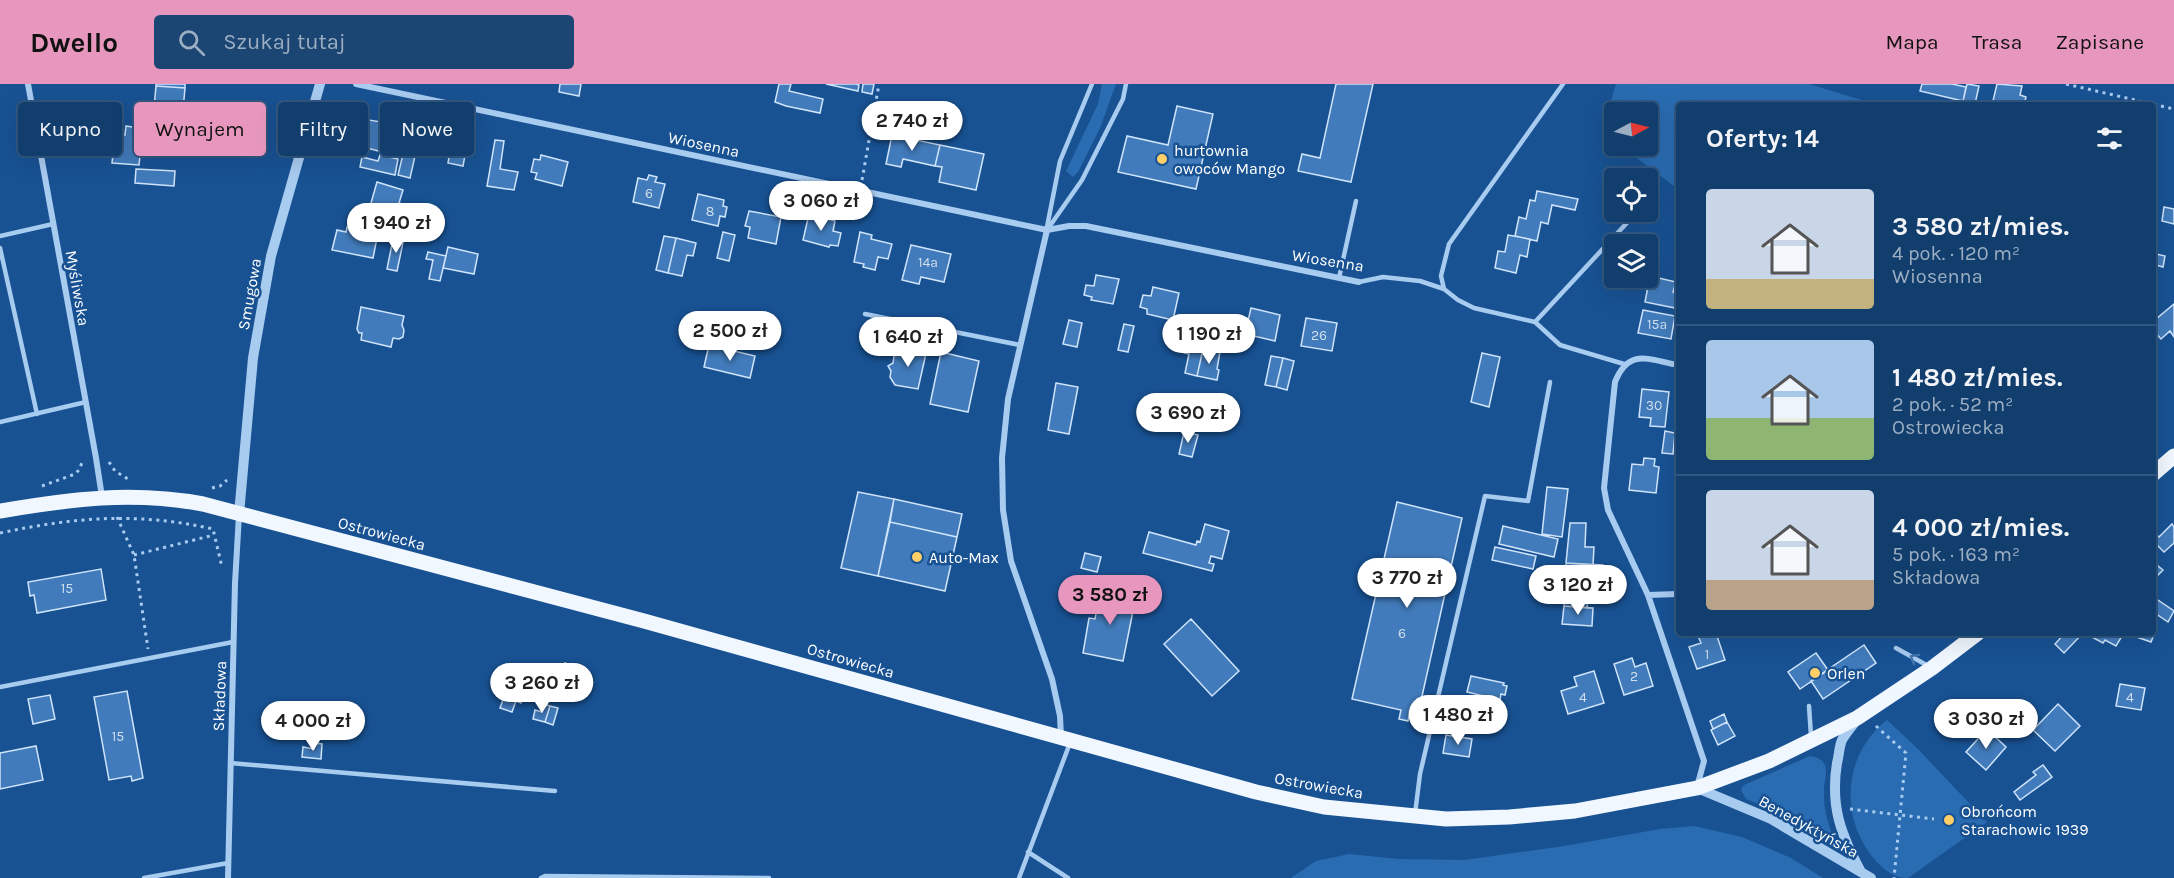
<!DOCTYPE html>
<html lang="pl">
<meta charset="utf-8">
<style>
body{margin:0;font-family:Karla,sans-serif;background:#1b4573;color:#f1f3f6;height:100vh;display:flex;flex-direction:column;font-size:22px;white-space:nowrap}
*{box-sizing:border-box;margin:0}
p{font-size:20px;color:#9caec2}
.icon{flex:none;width:33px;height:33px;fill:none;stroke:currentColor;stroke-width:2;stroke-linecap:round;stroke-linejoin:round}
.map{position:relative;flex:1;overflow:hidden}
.side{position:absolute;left:1676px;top:18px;width:480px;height:534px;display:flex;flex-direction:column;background:#123e6e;border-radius:6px;box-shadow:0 6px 24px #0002,0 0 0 2px #315781}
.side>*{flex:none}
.banner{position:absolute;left:18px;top:18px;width:570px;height:54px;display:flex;gap:12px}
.needle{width:39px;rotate:83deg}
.tools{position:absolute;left:1604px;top:18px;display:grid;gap:12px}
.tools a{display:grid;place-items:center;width:54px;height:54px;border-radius:6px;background:#123e6e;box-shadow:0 6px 24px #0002,0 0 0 2px #315781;font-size:30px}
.price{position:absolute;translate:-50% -51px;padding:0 14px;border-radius:21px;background:#fff;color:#222;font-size:20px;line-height:39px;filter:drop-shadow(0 2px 3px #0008)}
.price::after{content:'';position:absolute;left:50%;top:36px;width:18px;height:14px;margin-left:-9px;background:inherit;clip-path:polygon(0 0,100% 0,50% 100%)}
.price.on{background:#e797bd;color:#111}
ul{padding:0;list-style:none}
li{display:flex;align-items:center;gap:18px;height:150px;padding:0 30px}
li+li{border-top:2px solid #315781}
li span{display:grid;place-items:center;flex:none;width:168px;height:120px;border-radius:6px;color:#555}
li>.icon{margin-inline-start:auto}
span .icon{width:72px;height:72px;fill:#fffc;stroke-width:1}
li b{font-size:26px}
h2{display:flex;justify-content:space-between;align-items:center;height:72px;padding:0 30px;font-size:26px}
.pill{padding:0 21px;border-radius:6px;background:#123e6e;box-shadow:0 6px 24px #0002,0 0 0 2px #315781;font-size:21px;line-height:54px}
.pill.on{background:#e797bd;color:#111}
header{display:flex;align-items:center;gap:36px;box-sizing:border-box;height:84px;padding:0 30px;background:#e797bd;color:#111}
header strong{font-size:28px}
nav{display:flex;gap:33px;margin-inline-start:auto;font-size:21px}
.search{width:420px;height:54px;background:#1b4573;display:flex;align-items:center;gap:15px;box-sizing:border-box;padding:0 21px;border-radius:6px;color:#9caec2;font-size:22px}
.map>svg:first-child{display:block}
.green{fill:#2a6cb2}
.building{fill:#417bbb;stroke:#cfe4fb;stroke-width:1.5}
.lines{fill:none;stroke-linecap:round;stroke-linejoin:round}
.path{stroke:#a8cbf0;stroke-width:3;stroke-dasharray:3 4.5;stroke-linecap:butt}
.service{stroke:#a8cbf0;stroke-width:4.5}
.minor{stroke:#a8cbf0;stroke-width:6}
.tertiary{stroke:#a8cbf0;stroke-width:10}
.primary{stroke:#f1f7ff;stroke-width:15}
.oneway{stroke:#4376af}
.poi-dot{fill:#ffcf67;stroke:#185293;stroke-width:2}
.labels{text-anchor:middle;stroke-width:5;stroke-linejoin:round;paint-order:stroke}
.number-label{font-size:14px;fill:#d0deee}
.street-label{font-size:16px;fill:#fff;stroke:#185293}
.poi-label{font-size:16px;fill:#fff;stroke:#185293;text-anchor:start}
</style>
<header>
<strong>Dwello</strong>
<div class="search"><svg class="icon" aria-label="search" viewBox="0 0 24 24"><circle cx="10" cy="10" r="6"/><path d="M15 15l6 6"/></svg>Szukaj tutaj</div>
<nav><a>Mapa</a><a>Trasa</a><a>Zapisane</a></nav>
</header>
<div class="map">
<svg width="2174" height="794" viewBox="0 0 2174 794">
<rect width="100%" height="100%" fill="#185293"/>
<path class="green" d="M1102,0H1116L1100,44L1078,88L1073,93L1066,87L1098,20Z
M1616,0H1809L1878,21H1678V103L1674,102L1621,62H1647V28H1614V52L1604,39Z
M1887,636L1918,665L1987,738L1908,794C1895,794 1885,787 1876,777C1839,736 1842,671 1887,636Z
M1810,672C1817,673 1822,675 1825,681C1828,689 1824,697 1824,705C1823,724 1828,742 1836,760L1789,732L1746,715L1741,706L1744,701Z
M1694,742L1742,753L1791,774L1823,794H1291L1316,777L1349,770L1398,775L1465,776L1564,762L1660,745Z"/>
<path class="building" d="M156,0H185V4L156,2Z
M560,0H581L579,12L559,8Z
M779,0H791L789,7L823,15L820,29L786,22L775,18Z
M826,0H856L859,1L858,7Z
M863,0H874L872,10L862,8Z
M1336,0H1373L1351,98L1298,87L1302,70L1320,74Z
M1922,0H1952L1966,3L1963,17L1920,7Z
M1967,0L1979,2L1975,20L1963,17Z
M1997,0L2022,2L2020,11L2026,13L2024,21H1992Z
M156,2L185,4L183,26L154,23Z
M1177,22L1213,30L1196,105L1118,88L1127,52L1168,61Z
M382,31L393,34L392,41L397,42L390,70L363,63L369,36L381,38Z
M126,42L139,44V52L142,53L139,81L112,79L115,50L125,51Z
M444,50L468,55L463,82L448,79L449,73L440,71Z
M892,51L940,61L935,82L903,75L901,83L886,80Z
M495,56L504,57L500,85L518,88L514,106L487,102Z
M940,61L984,70L976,106L939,98L942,83L935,82Z
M403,70L415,72L410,94L398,91Z
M380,71L398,75L395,91L360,83L362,73L378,77Z
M541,71L568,78L562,102L535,95L537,89L531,88L534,75L540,76Z
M136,85L175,87L174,102L135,99Z
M649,91L657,93L655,98L665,100L659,124L633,118L638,94L647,96Z
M377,98L403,106L399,119L411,122L408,134L383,130L382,134L373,131L374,127L369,126Z
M1537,107L1578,115L1575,126L1552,121L1548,140L1541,138L1537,157L1515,152L1519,133L1526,135L1530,116L1535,117Z
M698,110L724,116L723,122L727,123L725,133L720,132L718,142L692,136Z
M2164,123L2174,125V140L2162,137Z
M749,127L781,133L776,160L748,154L750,143L745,142Z
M809,130L835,137L833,147L841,149L838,162L830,161L829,163L803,156Z
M347,143L363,146L362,151L377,154L373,174L332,166L337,146L346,148Z
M723,148L735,151L729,177L717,174Z
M860,148L872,151L871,155L892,160L888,175L878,173L875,186L863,183L864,180L854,178Z
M1508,151L1530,155L1527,173L1520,171L1516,189L1495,184L1498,167L1505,168Z
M396,152L404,154L397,187L387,185L392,160H394Z
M664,152L676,154L668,189L656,186Z
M676,154L696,159L693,172L687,171L682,192L668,189Z
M911,161L951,170L944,198L921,193L919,200L902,196Z
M448,163L478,170L474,190L443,184Z
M428,168L446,172L440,197L429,195L433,176L426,175Z
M2152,169L2165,172L2163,183L2152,180Z
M1096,191L1119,195L1113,220L1091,216L1092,213L1084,211L1086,201L1094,202Z
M1650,192L1676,198L1673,208L1677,210L1675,224L1645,218Z
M1153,203L1179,209L1173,236L1147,230V225L1140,223L1143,211L1151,212Z
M2174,220V253L2170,247L2161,255L2152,245V231L2156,235Z
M361,223L404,232L402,241L404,246L403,253L399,255L393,254L391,263L361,256L362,249H359L357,245Z
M1251,224L1280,231L1275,257L1245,250Z
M1643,226L1675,232L1671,255L1638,249Z
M1306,234L1337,239L1332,267L1301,262Z
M1069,236L1082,239L1077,263L1063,260Z
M1124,240L1134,242L1128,268L1118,266Z
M709,261L755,272L750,294L704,283Z
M1186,262L1203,265L1197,292L1185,289L1189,270L1184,269Z
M917,263L927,265L918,305L895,301L890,293L891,287L888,282L893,279L894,272L898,270L905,271L906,266L916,268Z
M1203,265L1220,268L1217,285L1219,286L1217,296L1197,292Z
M941,268L979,277L968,328L930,320Z
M1482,269L1500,273L1489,323L1471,318Z
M1271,272L1283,274L1276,303L1265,301Z
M1283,274L1294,277L1287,306L1276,303Z
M1056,299L1078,303L1069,350L1048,346Z
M1642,305L1669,308L1665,343L1650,342L1651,334L1639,333Z
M1665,347L1675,349L1673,370L1662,369Z
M1184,348L1198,351L1192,373L1179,370Z
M1644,374L1655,375L1654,382L1659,383L1656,409L1629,406L1632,380L1643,381Z
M1547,403L1568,405L1562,453L1542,450Z
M858,408L894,415L878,492L841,484Z
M894,415L962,430L957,453L890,438Z
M1397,418L1462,434L1418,630L1410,628L1408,637L1399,635L1401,626L1352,615Z
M890,438L957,453L945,507L878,492Z
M1570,439H1586L1585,463H1594L1593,481L1566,479Z
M1205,440L1229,447L1222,475L1211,472L1209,479L1214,480L1212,487L1143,469L1149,448L1196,461L1197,457L1200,458Z
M2172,440L2174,443V459L2164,468L2152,456V452L2155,449L2159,453Z
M1503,442L1558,455L1554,473L1499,460Z
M1495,463L1536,472L1533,485L1492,476Z
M1085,469L1101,473L1097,488L1081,484Z
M2152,477L2163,486L2152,497Z
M1566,479L1603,481L1602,503H1589L1587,524L1564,522Z
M101,485L106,516L37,529L34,511L30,512L28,498Z
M1100,505L1136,512L1123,577L1083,569L1089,534L1095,535Z
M2152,512L2174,527L2168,538L2152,527Z
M1564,522L1593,524L1592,542L1562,540Z
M1191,535L1239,587L1212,612L1164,560Z
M2152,547L2155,548L2151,558L2125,549H2152Z
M1706,549H1716L1725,576L1697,585L1689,563L1701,559L1698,552Z
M2065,549H2083L2064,569L2055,560Z
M2092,549H2117L2122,552L2116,562L2105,556L2103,559L2090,552Z
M1864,561L1876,579L1823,615L1811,597Z
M1816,569L1828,586L1800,605L1788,588Z
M1632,574L1635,583L1646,579L1653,602L1624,611L1614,580Z
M565,579L583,585L579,599L560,594Z
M515,582L527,587L521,604L526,606L521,619L516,617L512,628L500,624Z
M1594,587L1604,619L1568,630L1561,607L1577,602L1574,593Z
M1471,592L1504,599L1503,601L1507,602L1505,611L1501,610L1500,616L1467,608Z
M2120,600L2145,604L2141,626L2116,622Z
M127,607L143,694L132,697L131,692L109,696L94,613Z
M50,611L55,635L33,640L28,615Z
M544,620L550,622L545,638L533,635L535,626L542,628Z
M2058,620L2080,642L2055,667L2033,646Z
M550,622L558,624L553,641L545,638Z
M1724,630L1727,638L1713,645L1710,637Z
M1727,638L1735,652L1718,661L1711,646Z
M1987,645L2006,663L1986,686L1966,668Z
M1446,651L1472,655L1469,673L1443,669Z
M315,659L322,660L321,675L302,673L303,663L314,665Z
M36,662L43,696L0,705V669Z
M2043,681L2052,693L2020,716L2014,708L2036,691L2033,688Z"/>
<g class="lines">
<path class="path" d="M2066,0L2174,25
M862,96L879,0
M109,378L115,387L128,395
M42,402L75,390L79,386L83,376
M212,404L220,402L227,396
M117,433L134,471L148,565
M0,449C76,433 137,428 213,445L222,483
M134,471L214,451
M1876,642L1906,669L1894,794
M1850,725L1934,735"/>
<path class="service" d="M1047,143L1060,77L1092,0
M1047,146L1082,96L1123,15L1126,0
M0,152L53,140
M0,164L37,330
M1339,194L1356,117
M1359,198L1383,193L1420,197L1444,205L1458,216L1474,224L1535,238L1560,261L1624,280
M1444,205L1441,192L1449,160L1563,0
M865,230L1020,261
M1535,238L1637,128
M0,338L86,318
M1896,564L1930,583
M0,603L233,558
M1809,622L1811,652
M230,679L555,707
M1415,730L1420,690L1485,412L1528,417L1550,298
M1028,768L1068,794
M144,794L228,779
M541,794L545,792L769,794
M1019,794L1070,659"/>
<path class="minor" d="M28,0L96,374L102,413
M356,0L1047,146L1069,142H1086L1359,198
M1047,146L1008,315L1002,374L1003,426L1011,477L1052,595L1060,632L1061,653
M1678,510L1648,511L1704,677L1697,703
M1648,511L1608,426L1604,404L1615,298C1629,263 1649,276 1678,281
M228,794L235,499L239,431"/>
<path class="tertiary" d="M239,430L253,274L271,172L320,0
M1856,637C1851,643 1846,649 1842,656C1839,663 1839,672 1837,679C1830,722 1841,751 1861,788
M1697,704L1771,735L1871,794"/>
<path class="primary" d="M2152,391L2174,372
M0,427C70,415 132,407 203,420L644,537L1256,708L1324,723L1446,735L1509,733L1575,727L1697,704L1769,677L1857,634L1932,584L1978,549"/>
</g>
<defs><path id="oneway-chevron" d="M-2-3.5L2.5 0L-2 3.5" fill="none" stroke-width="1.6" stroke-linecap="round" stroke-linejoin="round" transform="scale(1.5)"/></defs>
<use class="oneway" href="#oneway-chevron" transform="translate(1914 574) rotate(-151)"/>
<g class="poi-dot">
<circle cx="1162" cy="75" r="6"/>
<circle cx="917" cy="473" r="6"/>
<circle cx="1815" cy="589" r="6"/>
<circle cx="1949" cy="736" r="6"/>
</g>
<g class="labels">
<g class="number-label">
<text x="649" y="114">6</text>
<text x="710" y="132">8</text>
<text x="928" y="183">14a</text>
<text x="1657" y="245">15a</text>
<text x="1319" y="256">26</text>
<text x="1654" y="326">30</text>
<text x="67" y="509">15</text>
<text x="1402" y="554">6</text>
<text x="1707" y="575">1</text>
<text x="1634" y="597">2</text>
<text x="1583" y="618">4</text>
<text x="2130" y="618">4</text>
<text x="118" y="657">15</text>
</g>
<g class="street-label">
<text transform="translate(704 60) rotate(12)" y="6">Wiosenna</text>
<text transform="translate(1328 176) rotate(9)" y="6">Wiosenna</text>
<text transform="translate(78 204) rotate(80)" y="6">Myśliwska</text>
<text transform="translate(249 210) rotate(-80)" y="6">Smugowa</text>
<text transform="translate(382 449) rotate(15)" y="6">Ostrowiecka</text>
<text transform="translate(851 576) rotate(16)" y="6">Ostrowiecka</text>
<text transform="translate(219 612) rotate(-88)" y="6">Składowa</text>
<text transform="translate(1319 701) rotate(10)" y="6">Ostrowiecka</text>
<text transform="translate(1809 742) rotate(29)" y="6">Benedyktyńska</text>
</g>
<g class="poi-label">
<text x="1174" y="72">hurtownia<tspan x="1174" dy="18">owoców Mango</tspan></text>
<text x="929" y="479">Auto-Max</text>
<text x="1827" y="595">Orlen</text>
<text x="1961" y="733">Obrońcom<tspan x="1961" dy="18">Starachowic 1939</tspan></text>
</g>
</g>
</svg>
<div class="tools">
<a><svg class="needle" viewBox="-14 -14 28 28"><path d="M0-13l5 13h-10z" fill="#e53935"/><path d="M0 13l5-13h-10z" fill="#9caec2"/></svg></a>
<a><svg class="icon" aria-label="locate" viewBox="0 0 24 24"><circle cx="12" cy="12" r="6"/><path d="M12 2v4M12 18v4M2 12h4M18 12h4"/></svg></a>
<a><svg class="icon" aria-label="layers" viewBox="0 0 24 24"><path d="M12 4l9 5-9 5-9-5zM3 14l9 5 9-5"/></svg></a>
</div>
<b class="price" style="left:912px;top:68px">2 740 zł</b>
<b class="price" style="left:821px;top:148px">3 060 zł</b>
<b class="price" style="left:396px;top:170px">1 940 zł</b>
<b class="price" style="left:730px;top:278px">2 500 zł</b>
<b class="price" style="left:1209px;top:281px">1 190 zł</b>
<b class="price" style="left:908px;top:284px">1 640 zł</b>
<b class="price" style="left:1188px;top:360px">3 690 zł</b>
<b class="price" style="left:1407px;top:525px">3 770 zł</b>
<b class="price" style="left:1578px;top:532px">3 120 zł</b>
<b class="price on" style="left:1110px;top:542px">3 580 zł</b>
<b class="price" style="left:542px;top:630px">3 260 zł</b>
<b class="price" style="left:1458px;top:662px">1 480 zł</b>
<b class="price" style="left:1986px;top:666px">3 030 zł</b>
<b class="price" style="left:313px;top:668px">4 000 zł</b>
<div class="banner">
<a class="pill">Kupno</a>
<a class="pill on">Wynajem</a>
<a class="pill">Filtry</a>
<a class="pill">Nowe</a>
</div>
<section class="side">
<h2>Oferty: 14<svg class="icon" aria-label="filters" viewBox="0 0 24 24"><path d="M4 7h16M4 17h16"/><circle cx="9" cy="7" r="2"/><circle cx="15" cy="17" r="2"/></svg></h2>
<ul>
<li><span style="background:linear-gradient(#c9d6e8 75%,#c2b280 0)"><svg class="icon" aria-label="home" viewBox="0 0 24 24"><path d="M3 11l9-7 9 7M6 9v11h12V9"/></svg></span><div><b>3 580 zł/mies.</b><p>4 pok. · 120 m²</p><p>Wiosenna</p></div></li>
<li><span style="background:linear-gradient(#a9c7e8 65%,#8fb573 0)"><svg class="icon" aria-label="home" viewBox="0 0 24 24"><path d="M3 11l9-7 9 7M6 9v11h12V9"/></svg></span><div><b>1 480 zł/mies.</b><p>2 pok. · 52 m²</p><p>Ostrowiecka</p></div></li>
<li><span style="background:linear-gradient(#c9d6e8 75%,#b9a48a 0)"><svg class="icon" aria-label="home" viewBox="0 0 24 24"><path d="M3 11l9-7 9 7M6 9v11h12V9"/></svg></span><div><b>4 000 zł/mies.</b><p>5 pok. · 163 m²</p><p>Składowa</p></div></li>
</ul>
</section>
</div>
